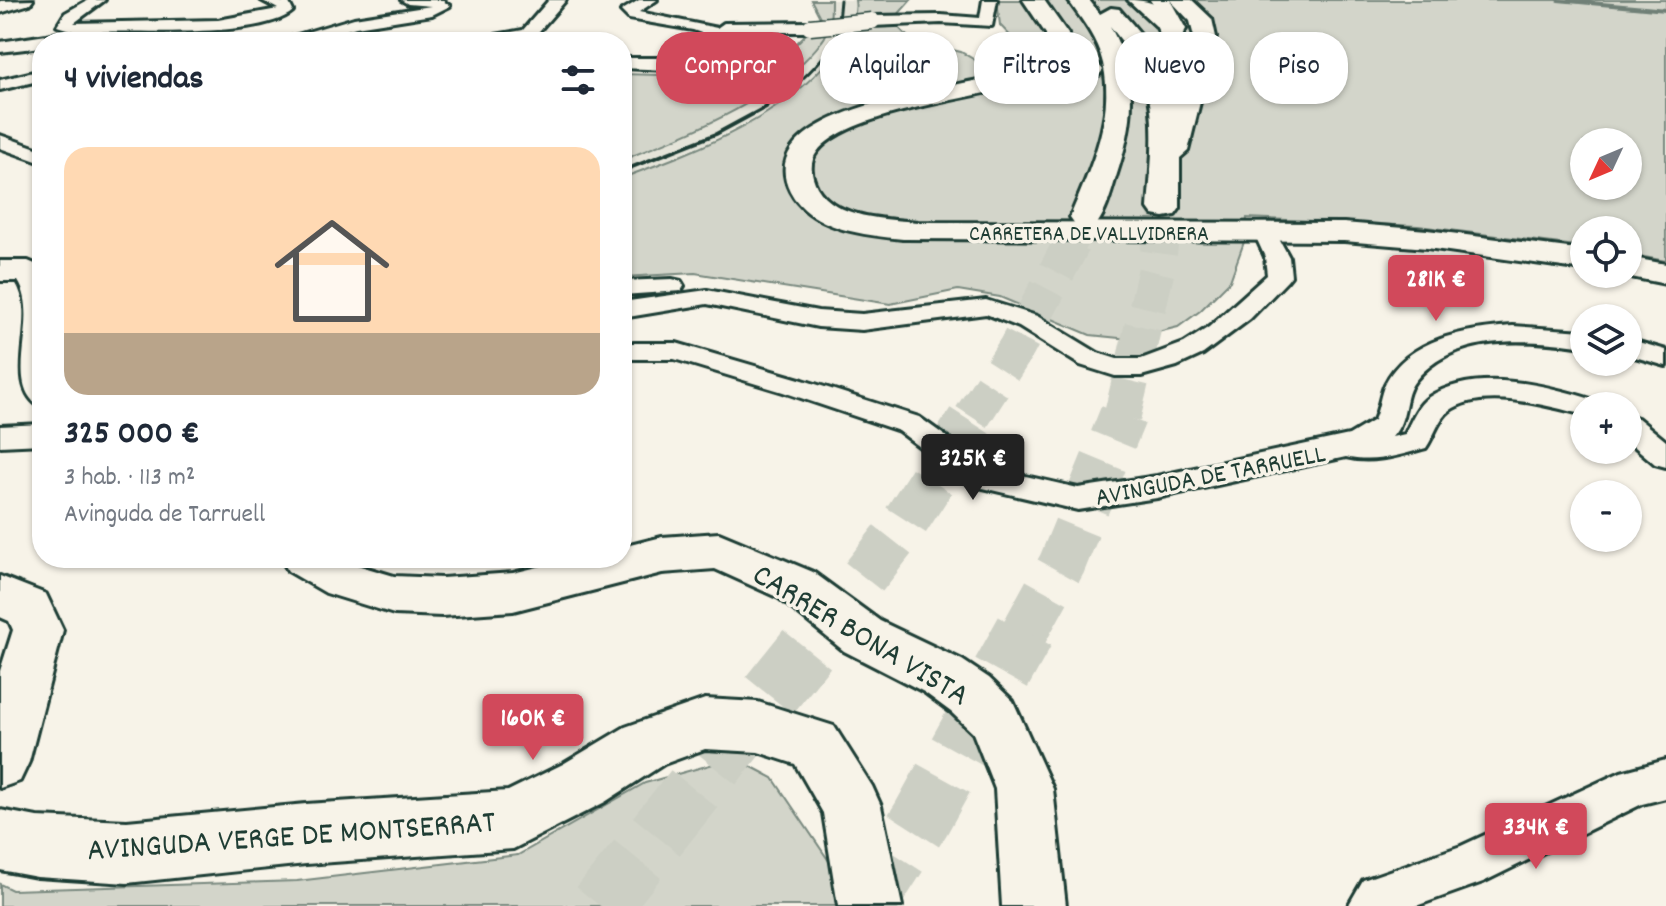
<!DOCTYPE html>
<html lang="es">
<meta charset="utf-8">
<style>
body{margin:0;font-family:Dekko,sans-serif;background:#f2f2f3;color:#1f2937;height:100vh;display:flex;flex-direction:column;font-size:30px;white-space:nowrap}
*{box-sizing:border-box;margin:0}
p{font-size:26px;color:#747a83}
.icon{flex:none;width:44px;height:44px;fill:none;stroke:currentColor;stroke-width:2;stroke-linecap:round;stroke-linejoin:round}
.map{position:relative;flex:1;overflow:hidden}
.side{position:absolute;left:32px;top:32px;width:600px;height:536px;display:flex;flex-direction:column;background:#fff;border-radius:32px;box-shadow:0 2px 6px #0004}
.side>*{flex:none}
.top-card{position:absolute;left:656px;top:32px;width:760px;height:72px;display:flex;gap:16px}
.needle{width:52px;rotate:226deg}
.fabs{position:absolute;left:1570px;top:128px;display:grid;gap:16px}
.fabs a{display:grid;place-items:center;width:72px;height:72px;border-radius:50%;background:#fff;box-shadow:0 2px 6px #0004;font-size:40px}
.price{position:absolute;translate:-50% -68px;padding:0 18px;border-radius:8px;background:#d1495b;color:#fff;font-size:26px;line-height:52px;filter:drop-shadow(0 2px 4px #0008)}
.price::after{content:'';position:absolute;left:50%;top:48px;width:24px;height:18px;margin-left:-12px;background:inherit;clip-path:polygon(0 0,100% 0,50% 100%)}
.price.on{background:#222;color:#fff}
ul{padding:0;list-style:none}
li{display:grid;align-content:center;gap:16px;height:424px;padding:0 32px}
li+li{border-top:2px solid #e0e1e3}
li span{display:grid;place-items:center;height:248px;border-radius:24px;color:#555}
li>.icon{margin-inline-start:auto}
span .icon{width:144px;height:144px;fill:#fffc;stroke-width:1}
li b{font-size:34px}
h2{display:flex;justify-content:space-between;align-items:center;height:96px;padding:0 32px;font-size:34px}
.chip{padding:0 28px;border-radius:32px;background:#fff;box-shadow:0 2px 6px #0004;font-size:28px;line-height:72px}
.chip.on{background:#d1495b;color:#fff}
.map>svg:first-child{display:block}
.built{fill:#e5e4d9}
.green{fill:#d3d5ca;stroke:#79897f;stroke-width:2;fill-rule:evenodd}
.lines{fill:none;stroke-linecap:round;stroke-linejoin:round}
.stream{stroke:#6f8077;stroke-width:4}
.secondary-tunnel{stroke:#cccfc4;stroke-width:22;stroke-dasharray:22 11;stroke-linecap:butt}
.highway-tunnel-far3{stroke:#cccfc4;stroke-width:30;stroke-dasharray:30 15;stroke-linecap:butt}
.highway-tunnel-far2{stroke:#cccfc4;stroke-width:37;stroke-dasharray:37 19;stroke-linecap:butt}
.highway-tunnel-far1{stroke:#cccfc4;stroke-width:47;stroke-dasharray:47 24;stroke-linecap:butt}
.highway-tunnel{stroke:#cccfc4;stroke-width:60;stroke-dasharray:60 30;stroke-linecap:butt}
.street-casing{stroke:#1f3d34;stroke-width:6}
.secondary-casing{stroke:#1f3d34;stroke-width:6}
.highway-casing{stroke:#1f3d34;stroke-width:6}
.street{fill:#f7f3e8;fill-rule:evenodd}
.secondary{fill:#f7f3e8;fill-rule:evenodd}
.highway{fill:#f7f3e8;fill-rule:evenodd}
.rail-far1{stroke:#1f3d34;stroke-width:3}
.rail{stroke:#1f3d34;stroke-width:4}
.street-bridge-casing{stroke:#1f3d34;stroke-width:19;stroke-linecap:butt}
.street-bridge{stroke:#f7f3e8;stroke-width:16}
.labels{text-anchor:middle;stroke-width:7;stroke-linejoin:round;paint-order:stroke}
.far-street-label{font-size:22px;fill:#1f3d34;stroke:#f7f3e8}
.street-label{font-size:26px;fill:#1f3d34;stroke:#f7f3e8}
.near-street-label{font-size:32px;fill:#1f3d34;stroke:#f7f3e8}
</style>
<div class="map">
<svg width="1666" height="906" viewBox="0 0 1666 906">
<rect width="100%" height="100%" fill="#f7f3e8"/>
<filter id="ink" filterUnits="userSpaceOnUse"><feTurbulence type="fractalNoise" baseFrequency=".0125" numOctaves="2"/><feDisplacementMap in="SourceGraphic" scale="16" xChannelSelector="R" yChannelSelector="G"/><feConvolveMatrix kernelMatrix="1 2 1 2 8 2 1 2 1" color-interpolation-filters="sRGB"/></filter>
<g filter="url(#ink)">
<path class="built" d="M831,0H855L854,18L835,51L804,86L762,115L681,156L622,178V160L737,108L783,79L830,22Z"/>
<path class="green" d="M811,0H831C831,14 831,30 822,41C776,101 690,133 622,160V74L660,75L705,88L724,89L760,83L781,67L794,46L821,19Z
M855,0H911L895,18L899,28L911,40L961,52L975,60H999L1012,55L1016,42L1000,25L997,0H1666V261L1628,254V230H1584V247L1418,226L1247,218L1244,242L1230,281L1200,311L1178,327L1129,339L1090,335L1000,297L958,290L890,304L695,273L622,277V178C698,150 792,116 840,45C848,32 858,17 855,0ZM1584,142H1628V186H1584Z
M735,758L773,778L837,873L844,906H0V884L12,890L297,881L518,855L645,783Z"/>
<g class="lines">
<path class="stream" d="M1558,0L1666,10"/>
<path class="secondary-tunnel" d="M1091,70L1153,52"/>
<path class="highway-tunnel-far3" d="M1071,245L1086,217
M1159,245L1164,208"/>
<path class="highway-tunnel-far2" d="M972,417L1017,347L1072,243
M1122,417L1156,271L1160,243"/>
<path class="highway-tunnel-far1" d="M820,633L896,536L974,415
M1024,633L1062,564L1123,415"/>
<path class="highway-tunnel" d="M600,906L821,631
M865,906L921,819L1025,631"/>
<g class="street-casing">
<path id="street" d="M88,0H105L74,23L218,20L278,9L261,0L289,3L293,11C263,38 139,30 96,32L94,36L67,42H42V47L0,52V42L73,31L57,26L65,13Z
M401,0H442L450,6L432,15L356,27L307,42H282L284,39L354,18L431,6L408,4Z
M549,0H566L534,37L518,42H476L484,37L523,30Z
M639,0H657L639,12L717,28L724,23L810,22L818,27L810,32H731L756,41L760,50C733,77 658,69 622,68V58H707L743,48L693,30L629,19L621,11Z
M983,0H997L992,26L941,23L872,26L864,21L872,16L941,15L980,18Z
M42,70V80L0,90V80Z
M0,135L42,150V163L0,148Z
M1265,226L1273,228L1289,257L1291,276L1287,281L1250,319L1203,354L1177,366L1141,376H1115L1080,365L1019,327L986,314L862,330L818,327L707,304L622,318V302L707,290L818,311L862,314L986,300L1037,316L1098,353L1117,359H1141L1184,343L1209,327L1267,275L1265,257L1254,233Z
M672,279L681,281L684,286L681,291L622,295V281Z
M1513,326L1584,331V347C1529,339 1454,332 1415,381C1402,397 1409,418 1392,437L1405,434C1411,421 1417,405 1429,397C1475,367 1546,385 1594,400L1598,406H1584V415C1548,406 1482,387 1449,411C1438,419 1434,437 1426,448C1400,455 1373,464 1346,457L1157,498L1078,510L970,485L899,431L783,392L674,359H622V343H676L803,380L919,417L990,468L1078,488L1157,476L1349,435L1374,420C1379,409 1380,395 1385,384C1408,338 1468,329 1513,326Z
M1628,339L1666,350V366L1628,355Z
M1628,415L1638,418L1666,441V467L1655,464L1628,441Z
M42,424V444L0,446V426Z
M1666,760V798L1642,804L1483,882L1416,906H1348L1363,880L1461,846L1621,772Z"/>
</g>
<g class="secondary-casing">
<path id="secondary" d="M33,0L30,4L0,13V1Z
M1023,0H1044L1068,34L1070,59L1054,71L1091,63L1099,65L1103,70L1099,75L1029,90L1018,85C969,100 847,112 817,152C809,162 811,176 817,187C836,219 886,219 918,222L1344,223L1427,230L1584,250V270L1427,248L1344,241L903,239C865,235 810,230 790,191C750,110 945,90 991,77C1011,72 1030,65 1048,56L1046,34Z
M1150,0H1170L1186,29L1175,49L1153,59L1142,52L1158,40L1164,29L1160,14Z
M1628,257L1666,264V284L1616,274H1628Z
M0,261H28L42,267V408C0,385 43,319 18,281H0Z
M719,533L813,572L880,621L962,660L989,678L1013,701L1053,789L1066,906H1002L995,789L973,733L951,712L924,692L844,651L779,598L715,569L662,573L513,611L442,616L394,614L326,593L288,571L281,558H344L357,565L394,576L442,578L513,573L575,558H622V547L662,537Z
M0,576L46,594L63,630L29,762L20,781L0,788V671L13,630L9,621L0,617Z
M705,699L758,702L834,726L872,786L881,806L902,906H838L823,813L795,764L758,752L705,749L664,764L605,802L513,849L306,864L127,883L37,877L0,870V810L37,817L127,821L306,804L508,791L563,764L625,727Z"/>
</g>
<g class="highway-casing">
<path id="highway" d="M1068,0H1089L1100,14L1111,8L1119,9C1142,35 1169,64 1175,100L1194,37L1190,21L1170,0H1192L1212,19L1216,37L1188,151L1180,158V208L1175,215L1164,217L1153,215L1148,208C1151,169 1157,122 1146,84C1139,62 1124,44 1110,26C1139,80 1135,120 1116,177C1111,193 1107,210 1097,224L1086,227L1075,224L1070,217C1091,167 1119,109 1100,53C1093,33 1080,17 1068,0Z
M1128,0C1157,0 1170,9 1183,36L1180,41H1164L1156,26Z"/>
</g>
<use href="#street" class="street"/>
<use href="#secondary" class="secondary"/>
<use href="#highway" class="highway"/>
<path class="rail-far1" d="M838,21L840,0
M762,109C797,87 823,63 844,27"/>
<path class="rail" d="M622,171L716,134L766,107"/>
<g class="street-bridge-casing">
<path id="street-bridge" d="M810,27L872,21"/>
</g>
<use href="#street-bridge" class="street-bridge"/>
</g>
</g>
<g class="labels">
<g class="far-street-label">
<text x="1089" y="240">CARRETERA DE VALLVIDRERA</text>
</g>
<g class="street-label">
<text transform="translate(1210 474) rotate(-11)" y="9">AVINGUDA DE TARRUELL</text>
</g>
<g class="near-street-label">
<text transform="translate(862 633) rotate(31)" y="11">CARRER BONA VISTA</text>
<text transform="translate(291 834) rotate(-4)" y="11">AVINGUDA VERGE DE MONTSERRAT</text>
</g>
</g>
</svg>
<div class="fabs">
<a><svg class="needle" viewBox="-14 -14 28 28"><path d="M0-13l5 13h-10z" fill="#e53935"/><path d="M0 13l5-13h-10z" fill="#747a83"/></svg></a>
<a><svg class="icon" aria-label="locate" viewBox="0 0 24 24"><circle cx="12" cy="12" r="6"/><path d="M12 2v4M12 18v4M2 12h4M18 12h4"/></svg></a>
<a><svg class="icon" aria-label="layers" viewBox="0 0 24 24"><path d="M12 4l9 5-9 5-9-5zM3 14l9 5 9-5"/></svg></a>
<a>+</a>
<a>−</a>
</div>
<b class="price" style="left:1436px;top:323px">281K €</b>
<b class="price on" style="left:973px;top:502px">325K €</b>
<b class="price" style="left:533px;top:762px">160K €</b>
<b class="price" style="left:1536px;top:871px">334K €</b>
<div class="top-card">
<a class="chip on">Comprar</a>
<a class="chip">Alquilar</a>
<a class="chip">Filtros</a>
<a class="chip">Nuevo</a>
<a class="chip">Piso</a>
</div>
<section class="side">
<h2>4 viviendas<svg class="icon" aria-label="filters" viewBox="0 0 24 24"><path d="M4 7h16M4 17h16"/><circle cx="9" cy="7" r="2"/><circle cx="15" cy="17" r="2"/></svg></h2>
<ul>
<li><span style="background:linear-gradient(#ffd9b3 75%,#b9a48a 0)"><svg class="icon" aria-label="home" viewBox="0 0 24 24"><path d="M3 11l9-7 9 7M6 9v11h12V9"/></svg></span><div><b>325 000 €</b><p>3 hab. · 113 m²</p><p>Avinguda de Tarruell</p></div></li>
</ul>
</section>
</div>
